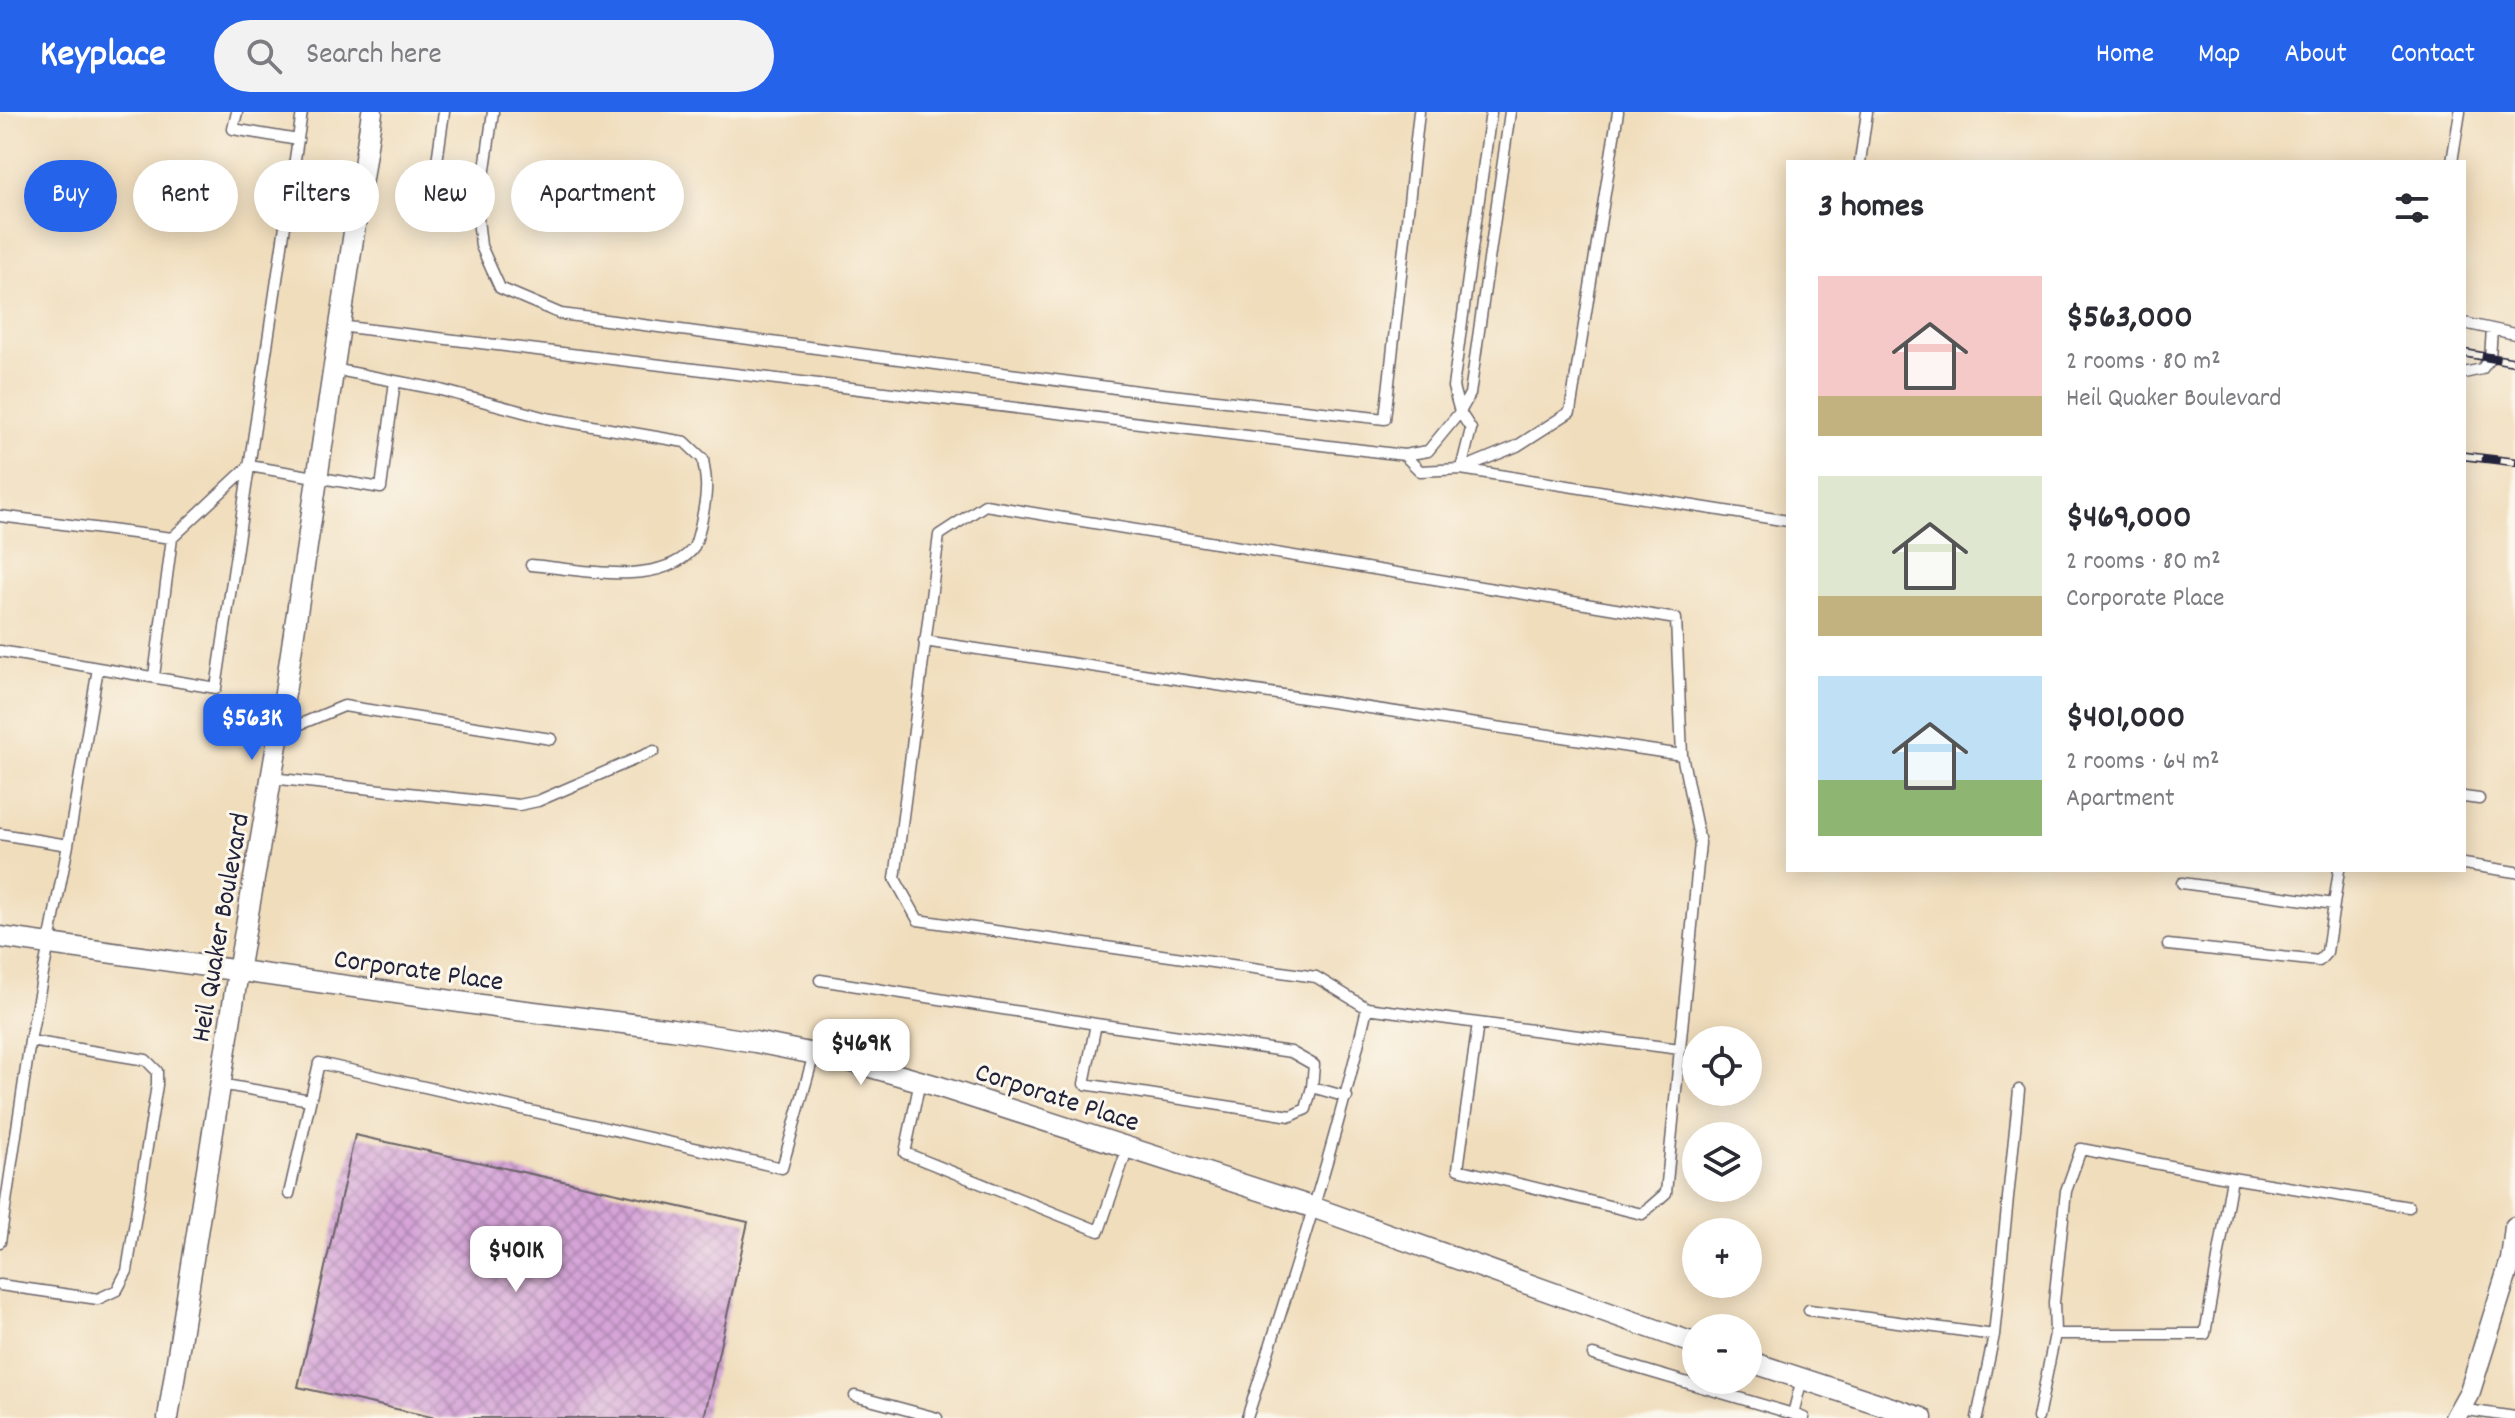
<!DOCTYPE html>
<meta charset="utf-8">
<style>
body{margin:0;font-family:Dekko,sans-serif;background:#f2f2f3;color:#2b2b33;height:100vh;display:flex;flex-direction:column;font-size:30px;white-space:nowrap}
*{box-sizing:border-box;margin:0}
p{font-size:26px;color:#7c7c81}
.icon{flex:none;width:44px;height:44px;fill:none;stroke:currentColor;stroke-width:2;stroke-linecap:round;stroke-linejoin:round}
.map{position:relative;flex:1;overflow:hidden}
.details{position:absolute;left:1786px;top:48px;width:680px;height:712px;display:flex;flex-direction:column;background:#fff;border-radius:0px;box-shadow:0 4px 20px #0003}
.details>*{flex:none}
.top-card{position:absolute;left:24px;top:48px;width:760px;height:72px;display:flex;gap:16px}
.fabs{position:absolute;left:1682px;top:914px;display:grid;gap:16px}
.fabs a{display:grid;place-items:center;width:80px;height:80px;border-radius:50%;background:#fff;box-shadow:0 4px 20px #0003;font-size:40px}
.price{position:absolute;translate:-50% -68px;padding:0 18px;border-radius:16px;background:#fff;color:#222;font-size:26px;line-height:52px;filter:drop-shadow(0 2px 4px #0008)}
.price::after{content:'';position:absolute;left:50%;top:48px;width:24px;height:18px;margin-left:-12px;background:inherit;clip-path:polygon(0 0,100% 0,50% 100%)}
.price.selected{background:#2563eb;color:#fff}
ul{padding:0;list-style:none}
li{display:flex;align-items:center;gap:24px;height:200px;padding:0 32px}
li span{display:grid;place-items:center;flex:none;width:224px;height:160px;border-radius:0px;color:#555}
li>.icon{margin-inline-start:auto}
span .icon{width:96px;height:96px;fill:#fffc;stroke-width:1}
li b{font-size:34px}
h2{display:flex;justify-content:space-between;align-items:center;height:96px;padding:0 32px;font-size:34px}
.tag{padding:0 28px;border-radius:36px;background:#fff;box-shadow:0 4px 20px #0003;font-size:28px;line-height:72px}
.tag.selected{background:#2563eb;color:#fff}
header{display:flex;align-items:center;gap:48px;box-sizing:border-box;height:112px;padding:0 40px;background:#2563eb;color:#fff}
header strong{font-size:38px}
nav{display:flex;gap:44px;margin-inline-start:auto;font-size:28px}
.search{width:560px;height:72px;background:#f2f2f3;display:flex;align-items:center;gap:20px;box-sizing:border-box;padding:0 28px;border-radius:44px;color:#7c7c81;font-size:30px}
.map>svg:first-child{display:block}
.building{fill:url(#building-cross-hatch)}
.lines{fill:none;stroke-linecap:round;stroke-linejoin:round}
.lane-casing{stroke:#6a6368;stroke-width:13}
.street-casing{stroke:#6a6368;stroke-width:23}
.lane{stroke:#fff;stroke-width:10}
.street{stroke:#fff;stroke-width:20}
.rail-casing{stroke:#22223b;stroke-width:9}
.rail{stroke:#fbf7ec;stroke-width:6;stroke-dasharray:18;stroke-linecap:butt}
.labels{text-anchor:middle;stroke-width:6;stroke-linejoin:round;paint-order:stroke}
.street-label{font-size:28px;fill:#22223b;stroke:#fbf7ec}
</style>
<header>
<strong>Keyplace</strong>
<div class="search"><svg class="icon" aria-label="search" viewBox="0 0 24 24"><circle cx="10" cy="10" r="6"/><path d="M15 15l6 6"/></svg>Search here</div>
<nav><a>Home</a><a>Map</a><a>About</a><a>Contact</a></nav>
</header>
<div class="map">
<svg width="2515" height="1306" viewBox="0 0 2515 1306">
<defs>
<pattern id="building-cross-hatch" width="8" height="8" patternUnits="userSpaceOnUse" patternTransform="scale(2)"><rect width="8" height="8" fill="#d6a4d8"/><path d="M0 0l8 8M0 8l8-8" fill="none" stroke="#ad85b0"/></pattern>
</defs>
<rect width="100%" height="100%" fill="#fbf7ec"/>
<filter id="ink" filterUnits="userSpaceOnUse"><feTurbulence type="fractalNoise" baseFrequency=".0125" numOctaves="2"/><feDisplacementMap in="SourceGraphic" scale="16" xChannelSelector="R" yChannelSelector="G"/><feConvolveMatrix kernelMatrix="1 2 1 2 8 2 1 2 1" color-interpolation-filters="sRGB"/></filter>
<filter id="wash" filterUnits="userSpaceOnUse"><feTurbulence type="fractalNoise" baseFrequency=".006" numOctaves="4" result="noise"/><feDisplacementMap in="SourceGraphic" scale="32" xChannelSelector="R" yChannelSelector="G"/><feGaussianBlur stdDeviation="1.8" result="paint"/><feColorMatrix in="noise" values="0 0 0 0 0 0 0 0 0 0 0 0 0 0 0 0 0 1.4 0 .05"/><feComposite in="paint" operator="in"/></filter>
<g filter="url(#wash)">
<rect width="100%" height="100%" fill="#f0ddbc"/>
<g id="blocks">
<path class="building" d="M355,1023L748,1110L704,1306H436L298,1275Z"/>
</g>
</g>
<g filter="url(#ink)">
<use href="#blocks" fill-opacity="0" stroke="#6a6368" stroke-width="2"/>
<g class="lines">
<g class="lane-casing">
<path id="lane" d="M237,0L233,17L298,28
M444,0L433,78L435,88L449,104L478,107
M493,0L478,107L481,134L500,176L561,202L1145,280L1385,307L1419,0
M1860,50L1867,0
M2452,50L2460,0
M292,67L302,0
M2464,211L2515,222
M339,214L1404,343L1428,339L1460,300L1470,282L1510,0
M2464,261L2482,257L2490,246L2492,217
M395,269L437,277L546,306L685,330L703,347C704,357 707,368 706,378C706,389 698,431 692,438C657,476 577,457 531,453
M1404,343L1420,359L1461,357L1788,409
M1461,357L1517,334L1570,300L1618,0
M1461,357L1471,317L1460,300L1453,275L1491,0
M0,404L172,426L249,354L381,376L395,269L333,257
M924,529L1682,643
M0,539L98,556
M154,564L172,426
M279,621L344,594L551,627
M271,666L519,693L538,689L654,639
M2464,685L2479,687
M0,722L68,733
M2464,752L2515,760
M2182,771L2334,792
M2168,833L2319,849L2327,840L2339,758
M820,868L1096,912L1084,972L1291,1004L1306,997L1312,975L1347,985
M1478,911L1680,937
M1096,912L1291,940L1314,953L1312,975
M920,969L905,1041L1099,1119L1128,1035
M220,972L310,988
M289,1082L319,951L782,1056L814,942
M0,1130L30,929L68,733L98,556L216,576L292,67L360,80
M0,1173L98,1187L117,1178L127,1159L157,973V959L146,948L30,929
M1809,1198L1994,1223
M2055,1222L2054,1190L2066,1079L2081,1037L2232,1066
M1593,1243L1793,1302
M1802,1267L1793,1302L1804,1306
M855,1284L937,1306
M2460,1297L2515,1305
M1247,1306C1291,1170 1335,1035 1367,896L1316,865L918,808L895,767L939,423L985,393L1676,507L1682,643L1700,731L1666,1081L1642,1102L1458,1057L1478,911L1367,896
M1977,1306L1994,1223L2019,978
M2038,1306L2055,1222H2205L2232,1066L2409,1095"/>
</g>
<g class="street-casing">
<path id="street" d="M0,825L509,897L672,917L755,930L849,949L937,974L1315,1096L1696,1232
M1748,1249L1922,1306
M168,1306L238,860L279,621L372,0
M2455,1306L2470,1279L2511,1148L2515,1115"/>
</g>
<use href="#lane" class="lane"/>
<use href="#street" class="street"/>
<g class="rail-casing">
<path id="rail" d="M2464,241L2515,250
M2464,344L2515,350"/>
</g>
<use href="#rail" class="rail"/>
</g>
</g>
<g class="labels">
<g class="street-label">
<text transform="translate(218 815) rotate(-80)" y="10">Heil Quaker Boulevard</text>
<text transform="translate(419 856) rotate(8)" y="10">Corporate Place</text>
<text transform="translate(1058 983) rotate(18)" y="10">Corporate Place</text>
</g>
</g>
</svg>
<div class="fabs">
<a><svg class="icon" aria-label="locate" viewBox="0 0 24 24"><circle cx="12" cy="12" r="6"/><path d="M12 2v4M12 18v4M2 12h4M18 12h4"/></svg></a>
<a><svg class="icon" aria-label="layers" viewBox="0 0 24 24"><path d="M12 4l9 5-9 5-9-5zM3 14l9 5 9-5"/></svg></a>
<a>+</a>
<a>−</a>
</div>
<b class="price selected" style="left:252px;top:650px">$563K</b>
<b class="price" style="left:861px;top:975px">$469K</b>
<b class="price" style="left:516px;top:1182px">$401K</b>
<div class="top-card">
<a class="tag selected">Buy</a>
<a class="tag">Rent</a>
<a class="tag">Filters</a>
<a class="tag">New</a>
<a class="tag">Apartment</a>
</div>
<section class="details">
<h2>3 homes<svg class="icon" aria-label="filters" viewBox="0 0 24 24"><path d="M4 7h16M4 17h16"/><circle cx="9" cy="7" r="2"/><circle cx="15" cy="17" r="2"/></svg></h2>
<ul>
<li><span style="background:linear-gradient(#f6c9c9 75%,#c2b280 0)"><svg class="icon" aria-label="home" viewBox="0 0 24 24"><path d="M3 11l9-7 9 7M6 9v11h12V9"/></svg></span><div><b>$563,000</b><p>2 rooms · 80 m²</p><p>Heil Quaker Boulevard</p></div></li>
<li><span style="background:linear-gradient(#dfe7d0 75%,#c2b280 0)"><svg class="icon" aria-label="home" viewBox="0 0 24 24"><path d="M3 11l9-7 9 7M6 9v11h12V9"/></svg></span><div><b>$469,000</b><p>2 rooms · 80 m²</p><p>Corporate Place</p></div></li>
<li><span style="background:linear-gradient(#bfe0f5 65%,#8fb573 0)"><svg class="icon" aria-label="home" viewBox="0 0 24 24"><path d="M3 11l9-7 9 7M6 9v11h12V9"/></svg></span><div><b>$401,000</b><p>2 rooms · 64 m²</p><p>Apartment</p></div></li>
</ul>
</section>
</div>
